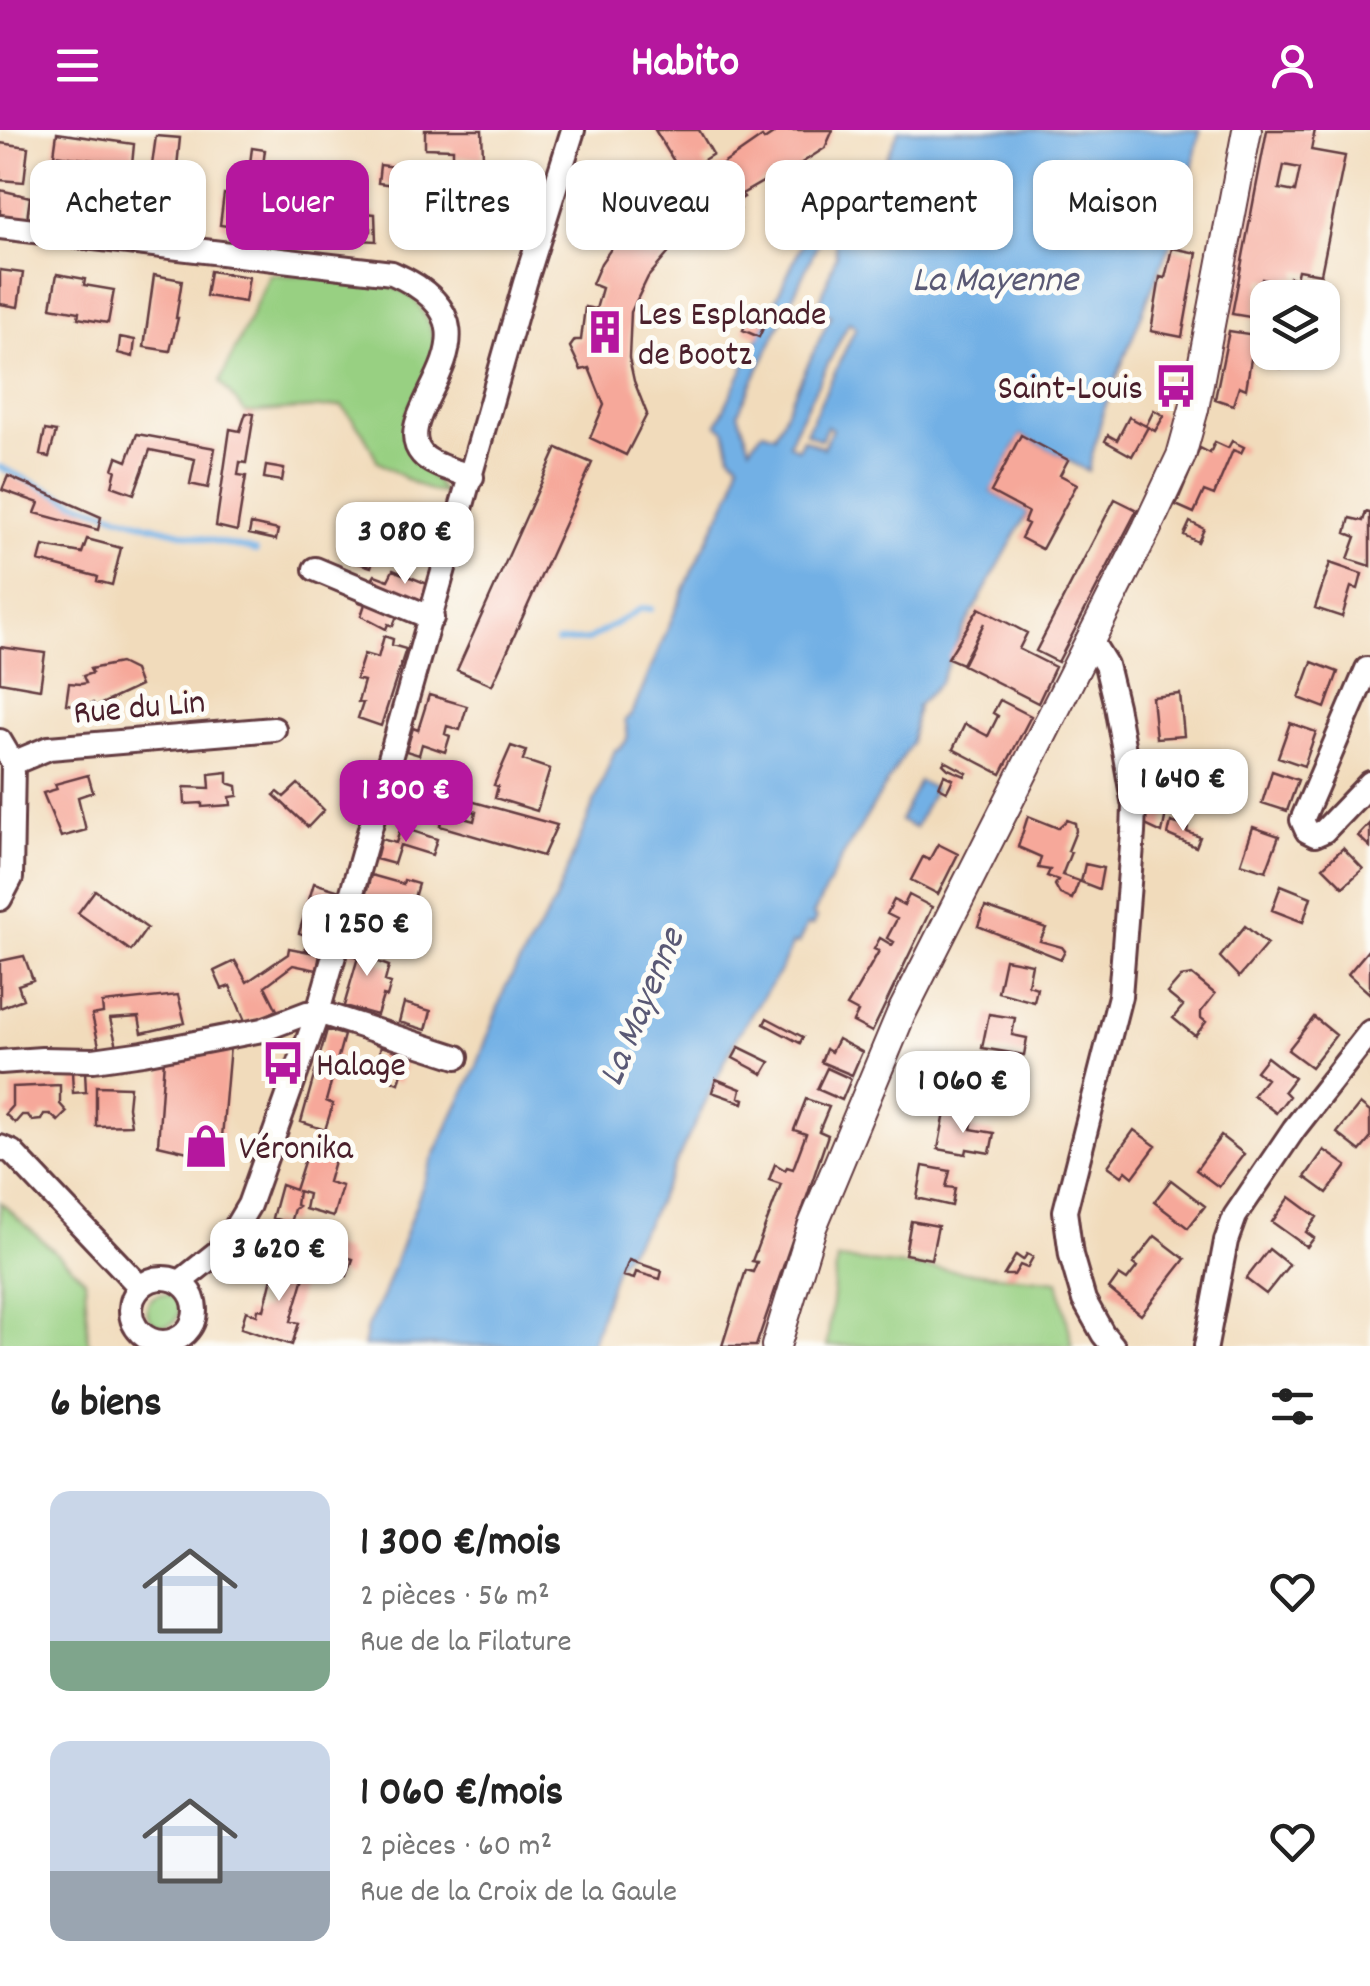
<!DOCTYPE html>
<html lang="fr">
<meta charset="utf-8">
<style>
body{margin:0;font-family:Dekko,sans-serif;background:#f6f6f6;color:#222;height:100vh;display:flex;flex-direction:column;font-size:38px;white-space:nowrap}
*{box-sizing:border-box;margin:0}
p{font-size:32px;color:#767676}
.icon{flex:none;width:55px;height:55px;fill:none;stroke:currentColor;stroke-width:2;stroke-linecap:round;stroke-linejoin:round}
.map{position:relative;height:1216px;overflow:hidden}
.drawer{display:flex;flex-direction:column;background:#fff;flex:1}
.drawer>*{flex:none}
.hud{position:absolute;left:30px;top:30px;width:1310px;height:90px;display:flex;gap:20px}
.fabs{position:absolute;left:1250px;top:150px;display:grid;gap:20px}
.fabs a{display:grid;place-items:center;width:90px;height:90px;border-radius:20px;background:#fff;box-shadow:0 2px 8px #0004;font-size:50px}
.price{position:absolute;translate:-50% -85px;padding:0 22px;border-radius:20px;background:#fff;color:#222;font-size:32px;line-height:65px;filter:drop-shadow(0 2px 5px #0008)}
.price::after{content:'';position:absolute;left:50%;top:60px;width:30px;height:22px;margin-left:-15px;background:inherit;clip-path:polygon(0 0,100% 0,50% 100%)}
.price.on{background:#b5179e;color:#fff}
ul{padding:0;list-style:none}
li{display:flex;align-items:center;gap:30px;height:250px;padding:0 50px}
li span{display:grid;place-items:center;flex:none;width:280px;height:200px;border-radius:20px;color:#555}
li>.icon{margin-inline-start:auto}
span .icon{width:120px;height:120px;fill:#fffc;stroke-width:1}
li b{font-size:42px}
h2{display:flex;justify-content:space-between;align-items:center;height:120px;padding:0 50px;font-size:42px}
.chip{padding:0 35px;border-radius:20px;background:#fff;box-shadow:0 2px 8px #0004;font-size:35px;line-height:90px}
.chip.on{background:#b5179e;color:#fff}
header{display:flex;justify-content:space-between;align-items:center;height:130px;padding:0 50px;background:#b5179e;color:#fff;font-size:45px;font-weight:800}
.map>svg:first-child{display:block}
.green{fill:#98d082;stroke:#717856;stroke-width:2.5}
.water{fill:#72b0e5;stroke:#5e6888;stroke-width:2.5;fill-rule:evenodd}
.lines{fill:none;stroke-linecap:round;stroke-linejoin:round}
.stream{stroke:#72b0e5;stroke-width:6}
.building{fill:#f6a89a;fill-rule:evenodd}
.minor-casing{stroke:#633b41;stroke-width:28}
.major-casing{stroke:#633b41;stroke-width:32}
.minor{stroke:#fff;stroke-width:22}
.major{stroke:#fff;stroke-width:28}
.labels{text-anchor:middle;stroke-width:10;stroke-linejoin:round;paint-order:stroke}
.poi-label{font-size:35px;fill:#4a1f2b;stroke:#fdfcf7;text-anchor:start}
.street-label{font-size:35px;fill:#4a1f2b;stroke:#fdfcf7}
.water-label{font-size:38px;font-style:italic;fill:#5a5975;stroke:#fdfcf7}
</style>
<header><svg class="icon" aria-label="menu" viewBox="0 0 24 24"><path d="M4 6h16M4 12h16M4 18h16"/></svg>Habito<svg class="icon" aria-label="person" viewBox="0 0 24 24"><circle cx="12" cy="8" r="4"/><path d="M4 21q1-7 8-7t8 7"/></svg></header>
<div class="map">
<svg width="1370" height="1216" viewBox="0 0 1370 1216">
<rect width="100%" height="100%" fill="#fdfcf7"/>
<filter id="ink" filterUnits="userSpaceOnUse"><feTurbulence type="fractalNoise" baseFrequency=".01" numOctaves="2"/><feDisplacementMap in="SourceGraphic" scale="20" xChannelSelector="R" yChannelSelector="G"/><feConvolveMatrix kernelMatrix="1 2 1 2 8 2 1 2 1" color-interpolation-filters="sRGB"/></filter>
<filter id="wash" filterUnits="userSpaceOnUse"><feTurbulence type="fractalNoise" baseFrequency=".0048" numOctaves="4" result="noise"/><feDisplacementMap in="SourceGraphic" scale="40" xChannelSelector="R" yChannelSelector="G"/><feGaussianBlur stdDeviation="2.25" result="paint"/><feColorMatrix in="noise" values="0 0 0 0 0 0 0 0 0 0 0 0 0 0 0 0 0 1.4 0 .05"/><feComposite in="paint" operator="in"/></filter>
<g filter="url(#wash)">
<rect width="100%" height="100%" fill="#f1dbbb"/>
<path class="green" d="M270,144C304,147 388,146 412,167C418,171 421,180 425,186C432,197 437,216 435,230C430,254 403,274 405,299C408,327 430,341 444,363L431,361L411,352L378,332L364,304L342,276L246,283L220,252Z
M0,1072L85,1149L88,1212L92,1216H0Z
M837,1129L1058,1151L1073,1216H827Z
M147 1180a16 16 0 1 1 32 0a16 16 0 1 1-32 0Z"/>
<path class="water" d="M899,0H1200L1181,95L1166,123L1104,279L1088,341L1021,305L991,362L1028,382L961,503L940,552L917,576L911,613L841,729L813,785L816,788L812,796L807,795L798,814L793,813L780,841L738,904L646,1095L616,1136L591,1216H363L367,1197L383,1165L432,1030L477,936L505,858L554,773L615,620C630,613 629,606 625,590L632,584L692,441L734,357L739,332L731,325L725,300L717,294L811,95L850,78L861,64L871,62ZM841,96L835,113L836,125L818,178L831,185L775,305L763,301L750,317L738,283L822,105L825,100ZM849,192L856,197L806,303L821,310L827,296L832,299L823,318L803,309L798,319L789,314L793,303Z
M919,651L934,659L915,698L900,691Z"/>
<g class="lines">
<path class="stream" d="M0,337L75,372L149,395L256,421
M557,512L588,510L642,478L651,479"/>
</g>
<g id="blocks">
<path class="building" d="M425,0H482L483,28L453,27V19L425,18Z
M655,0H699L713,24L702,31L710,43L762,7L764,10L773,4L771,0H833L825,18L800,34L803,40L791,48L787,42L781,46L778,43L742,64L744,67L736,72L740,79L726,87L723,80L698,96L678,62L689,56Z
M1267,0H1315L1311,20L1345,26L1321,144L1298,140L1296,149L1289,147L1288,154L1262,149L1256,180L1268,181V190L1232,184ZM1284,35L1300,38L1295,62L1279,59Z
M57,3L134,14L132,35L54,25Z
M156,6L180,8L173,75H171L167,102L143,99Z
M0,13L28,17L24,52L0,50Z
M252,18L265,20L262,43L249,41Z
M276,32L301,35L297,60L310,61L309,66L299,65L290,116L266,113L270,76L265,75L266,67L271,68Z
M380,35L396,37L395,55L378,53Z
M55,48L82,54L79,78L68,76L66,93L38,89L42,63L53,64Z
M409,53L432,56L427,118L400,115Z
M104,58L133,62L128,100L106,97L107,84L91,82L93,64L103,65Z
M0,60L30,67L27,89L0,85Z
M224,64L246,67L242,98L220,95Z
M356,82L375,84L376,111L359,110L360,100L371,101V98L355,96Z
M647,83L660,100L657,102L660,105L668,99L674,109L682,111L680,120L672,119L648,147L631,182L629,228L634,251L647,284L626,325L590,308L604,275L589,238L581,240L570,217L575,210H581L585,177L596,179L602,158L592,154L601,133L620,106Z
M490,88L507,90L505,107L488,105Z
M1172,118L1197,123L1182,207L1151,201L1160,147L1165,148Z
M0,140L23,143L18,177L0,174Z
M210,141L249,147L245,172L206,166Z
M57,144L85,149L84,155L114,160L108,193L78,188L79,182L51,177Z
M154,145L182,150L176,188H178L170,221L144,217Z
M753,178L769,185L759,207L743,200Z
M1229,201L1255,205L1246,259L1239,256L1233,275L1215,269Z
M120,207L135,210L133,227L118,223Z
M1265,222L1273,224L1299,222L1297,229L1285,227L1281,238L1262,235Z
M1154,280L1164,286L1155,301L1148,297L1132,326L1105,311L1108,305L1117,310L1129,287L1146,296Z
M246,283L254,284L246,333L240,332L238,345L246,346L237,401L216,396L230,299L240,301Z
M45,300L56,302L49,327L40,325Z
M137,304L215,318L208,358L190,354L195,329L150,320L134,364L112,356L116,340L113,339L117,327L127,331Z
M1021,305L1068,330L1060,345L1077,354L1042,419L1021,408L1028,394L1024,392L1028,382L991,362Z
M1232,311L1244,317L1241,323L1233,320L1214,365L1204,361L1194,383L1176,375L1200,318L1210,323L1215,312L1228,318Z
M557,318L592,333L492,555L457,540Z
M266,336L284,339L282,351L264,348Z
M8,346L101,387L98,400L35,383L39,373L2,360Z
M1115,369L1137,380L1058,532L1036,521Z
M1366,382L1370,383V436L1348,429L1356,407L1346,403L1350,388L1363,391Z
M1190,392L1204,399L1198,412L1184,405Z
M251,394L278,400L276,410L249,404Z
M366,399L383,404L371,437L355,432Z
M87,409L121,418L112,455L97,451L98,447L95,446L39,431L43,416L82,423Z
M1330,433L1362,444L1358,459L1351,457L1342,487L1315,478Z
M393,440L430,455L425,478L360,446L372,450L375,445L388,450Z
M362,466L399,481L393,496L388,494L386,499L361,486L365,474L359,472Z
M979,478L1027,503L1019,519L1055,537L1038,573L963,535L984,493L962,534L948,528Z
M384,506L393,509L392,515L406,519L381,596L358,588L363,573L358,572L364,551L356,549L364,524L378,528Z
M0,517L45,523L40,559L0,552Z
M1312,532L1338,542L1325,578L1299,568Z
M120,533L134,540L140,556L95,577L93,573L83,576L66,574L69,553L81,554L86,553L83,546L92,543L90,539Z
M1180,564L1184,606L1156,608L1152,567Z
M429,565L467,576L460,600L447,596L445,604L450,606L445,622L422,614L419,625L406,621L413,598L418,600Z
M1000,570L1031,586L1001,644L953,619L965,594L988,606L998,586L993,583Z
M1290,593L1316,602L1304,636L1278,627Z
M511,616L526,621L523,630L550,639L537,681L495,668L498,656L494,655Z
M945,631L967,643L965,646L948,639L943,634Z
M1272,641L1298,650L1287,681L1262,673Z
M228,642V653L237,656L238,666L230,667L231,675L202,677V673L185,674L184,657L210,658L209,644Z
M88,645L93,662L78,667L86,700L61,707L43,663L57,659L55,654Z
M944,645L953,649L947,661L939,657Z
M298,654L324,680L308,697L274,665L278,662L284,667Z
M394,663L414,669L408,687L389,681Z
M449,665L557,695L543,726L440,696ZM462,678L476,682L474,691L460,687Z
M1142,678L1166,683L1162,703L1143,694Z
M1028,686L1058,698L1067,690L1075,693L1076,701L1068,721L1071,722L1062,745L1079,751L1072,769L1060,764L1055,755L1058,750L1047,746L1050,740L1038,738L1041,727L1018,717Z
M1171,692L1188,697L1187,702L1200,707L1196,717L1168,705Z
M1370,693V717L1358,706Z
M401,697L437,709L432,725L400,715L394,734L376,729L381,709L396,713Z
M1253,697L1279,706L1266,741L1241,733Z
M938,714L958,724L938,764L911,750L923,727L929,730Z
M1343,718L1363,739L1343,757L1323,737Z
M1085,734L1103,738L1099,759L1081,752Z
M371,745L403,754L404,750L418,754L407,791L388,785L382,806L377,805L375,811L354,806Z
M314,753L337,760L320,824L305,819L309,806L299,803Z
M1281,755L1311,767L1303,792L1272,780Z
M95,760L147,798L131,821L78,783Z
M909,765L932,777L872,902L853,892L858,882L847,876L879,821L874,819L880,808L892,815L894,812L887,808L897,789L887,784L894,770L904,775Z
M985,777L1046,798L1040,811L1062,817L1065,821L1061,829L978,796Z
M1245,796L1267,814L1239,847L1220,827Z
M353,809L383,818L378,832L389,836L385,851L391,853L387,867L383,866L377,885L344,876L358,827L349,824Z
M289,818L320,824L317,840L293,835L265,856L277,880L262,888L245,891L230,856L222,859L214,841L235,831L247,852L288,824Z
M1370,818V864L1348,844Z
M24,826L33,850L18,855L23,869L0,878V831Z
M1005,829L1032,834L1028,855L1037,858L1034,872L998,862Z
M1192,845L1215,864L1201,882V888L1206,892L1195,906L1173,888L1183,876L1167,863L1181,847Z
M178,865L185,893L142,903L139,887L110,889L117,916L100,920L92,885L103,883L102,873Z
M404,873L431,881L426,900L399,892Z
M989,884L1015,888L1012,905L1027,908L1024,925L982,918Z
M1314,887L1336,905L1311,937L1288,920Z
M767,888L803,907L800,913L764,894Z
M327,900L344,905L326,971L333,974L325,1000L301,992Z
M838,909L862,922L852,945L821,932L826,919L831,922Z
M230,916L220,1030L188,1027V1022L158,1015L164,929Z
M381,916L407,924L399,953L388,949L391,941L376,936Z
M739,917L770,932L763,944L733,928Z
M1267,927L1294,948L1284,961L1289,966L1276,983L1253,965L1266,949L1256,941Z
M967,934L990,939L987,955L997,957L994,975L960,968Z
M827,938L851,949L842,970L817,959Z
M72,940H85L86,962L73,963Z
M716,949L741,959L739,967L744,969L743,973L712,962Z
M60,955V974L67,982L58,991L50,984H44L41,990L32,991L28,985H22L15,993L5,984L12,976V957Z
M96,956L130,957L128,977L131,995L96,996Z
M806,969L829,977L819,1001L828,1005L756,1216H722L746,1140L753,1142L757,1132L752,1131L781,1054L769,1050L775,1034L785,1040L787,1037L793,1039L806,1004L794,1000Z
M1360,974L1370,982V1009L1360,1021L1337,1003Z
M945,983L973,988L971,999L994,1003L990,1023L967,1019L966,1024L938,1019Z
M1134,1000L1156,1016L1133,1047L1126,1041L1122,1046L1108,1036Z
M1221,1006L1244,1024L1219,1057L1196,1040Z
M309,1016L336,1024L328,1052L342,1056L333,1087L305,1079L308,1064L298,1061L296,1075L298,1076L294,1079L290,1093L272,1088L281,1055L295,1060Z
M1324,1020L1347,1036L1327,1063L1305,1047Z
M923,1036L950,1041L946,1057L955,1058L952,1076L917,1068Z
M1171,1050L1205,1076L1188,1098L1154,1072Z
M1290,1067L1317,1087L1306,1102L1314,1108L1307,1117L1272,1092Z
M911,1091L938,1096L931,1129L905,1124Z
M271,1093L292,1100L287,1113L281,1111L276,1127L263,1123Z
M1155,1106L1185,1129L1141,1185L1109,1159L1119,1145L1127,1150L1137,1137L1133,1134Z
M313,1115L329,1121V1126L332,1117L347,1122L346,1127L353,1129L347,1146L336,1142L335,1146L306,1136Z
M1269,1119L1289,1135L1266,1164L1246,1149Z
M1027,1124L1033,1127L1027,1138L1020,1135L1014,1145H1004L1016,1125L1023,1130Z
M277,1127L307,1137L291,1191L299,1193L292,1215L241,1198L246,1181L257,1185L258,1179L264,1180Z
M629,1130L662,1141L660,1149L636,1142L634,1149L623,1146Z"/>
</g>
</g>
<g filter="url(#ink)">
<use href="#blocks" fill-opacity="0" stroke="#633b41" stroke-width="2.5"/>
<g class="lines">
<g class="minor-casing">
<path id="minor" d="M0,97L392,143C521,199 384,282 422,324C432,336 457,341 472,347
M315,439L432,488
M1090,509L1106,535L1116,576L1134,676L1133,703L1120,866L1065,1081L1071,1125L1084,1170L1103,1204L1113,1216
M1367,539L1302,690L1307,701L1315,705L1324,701L1370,653
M0,611L13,633L11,748L0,769
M13,633L49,618L274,599
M0,932L42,929L94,930L143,923L262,900L307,883L318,882L457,927
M0,1017L12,1022L140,1157
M131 1180a32 32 0 1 1 64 0a32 32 0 1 1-64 0Z
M180,1152L224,1117L249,1075L318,882L525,153L573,0
M1206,1216L1226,1111L1235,1086L1294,999L1370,902"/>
</g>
<g class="major-casing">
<path id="major" d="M776,1216L812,1097L901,884L1147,398L1181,326L1194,279L1247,0"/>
</g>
<use href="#minor" class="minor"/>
<use href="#major" class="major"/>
</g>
</g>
<defs>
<g id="building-bare" transform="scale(3.45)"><path d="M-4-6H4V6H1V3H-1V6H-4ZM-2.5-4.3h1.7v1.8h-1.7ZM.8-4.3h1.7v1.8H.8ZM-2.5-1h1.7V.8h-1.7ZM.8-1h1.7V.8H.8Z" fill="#b5179e" stroke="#fdfcf7" stroke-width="2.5" paint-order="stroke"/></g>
<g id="bus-bare" transform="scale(3.45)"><path d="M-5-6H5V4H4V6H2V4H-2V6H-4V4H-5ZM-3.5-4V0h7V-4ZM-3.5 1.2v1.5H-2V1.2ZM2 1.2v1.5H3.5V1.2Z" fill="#b5179e" stroke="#fdfcf7" stroke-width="2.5" paint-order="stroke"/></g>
<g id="shop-bare" transform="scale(3.45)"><path d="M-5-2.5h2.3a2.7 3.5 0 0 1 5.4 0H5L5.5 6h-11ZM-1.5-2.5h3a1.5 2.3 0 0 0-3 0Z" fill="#b5179e" stroke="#fdfcf7" stroke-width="2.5" paint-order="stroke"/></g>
</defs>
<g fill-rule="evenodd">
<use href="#building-bare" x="605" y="202"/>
<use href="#bus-bare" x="1176" y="256"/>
<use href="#bus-bare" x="283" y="933"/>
<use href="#shop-bare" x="206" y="1016"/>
</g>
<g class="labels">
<g class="poi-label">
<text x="638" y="194">Les Esplanade<tspan x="638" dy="40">de Bootz</tspan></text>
<text x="1143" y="268" text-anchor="end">Saint-Louis</text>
<text x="316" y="945">Halage</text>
<text x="239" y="1028">Véronika</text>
</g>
<g class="street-label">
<text transform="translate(139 575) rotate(-5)" y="12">Rue du Lin</text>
</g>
<g class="water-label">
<text x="995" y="160">La Mayenne</text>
<text transform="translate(639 876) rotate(-67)" y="13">La Mayenne</text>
</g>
</g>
</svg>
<div class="fabs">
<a><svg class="icon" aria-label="layers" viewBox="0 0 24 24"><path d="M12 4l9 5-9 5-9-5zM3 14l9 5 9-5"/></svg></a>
</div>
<b class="price" style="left:405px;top:457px">3 080 €</b>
<b class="price" style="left:1183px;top:704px">1 640 €</b>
<b class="price on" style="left:406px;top:715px">1 300 €</b>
<b class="price" style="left:367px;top:849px">1 250 €</b>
<b class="price" style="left:963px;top:1006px">1 060 €</b>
<b class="price" style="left:279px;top:1174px">3 620 €</b>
<div class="hud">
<a class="chip">Acheter</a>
<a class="chip on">Louer</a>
<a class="chip">Filtres</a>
<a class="chip">Nouveau</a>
<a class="chip">Appartement</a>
<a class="chip">Maison</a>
</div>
</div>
<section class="drawer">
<h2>6 biens<svg class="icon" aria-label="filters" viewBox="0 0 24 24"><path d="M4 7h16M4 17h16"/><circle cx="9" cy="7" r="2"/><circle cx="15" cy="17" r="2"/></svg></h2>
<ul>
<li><span style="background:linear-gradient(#c9d6e8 75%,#7fa58c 0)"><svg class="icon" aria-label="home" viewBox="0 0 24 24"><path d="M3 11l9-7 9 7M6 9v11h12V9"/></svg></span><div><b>1 300 €/mois</b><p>2 pièces · 56 m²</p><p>Rue de la Filature</p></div><svg class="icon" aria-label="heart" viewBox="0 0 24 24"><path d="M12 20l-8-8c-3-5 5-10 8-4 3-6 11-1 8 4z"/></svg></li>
<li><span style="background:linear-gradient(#c9d6e8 65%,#9aa5b1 0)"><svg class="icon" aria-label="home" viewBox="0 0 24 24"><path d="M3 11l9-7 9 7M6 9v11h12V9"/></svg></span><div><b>1 060 €/mois</b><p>2 pièces · 60 m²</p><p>Rue de la Croix de la Gaule</p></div><svg class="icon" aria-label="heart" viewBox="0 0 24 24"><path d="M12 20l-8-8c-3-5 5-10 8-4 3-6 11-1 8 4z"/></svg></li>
</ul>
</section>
